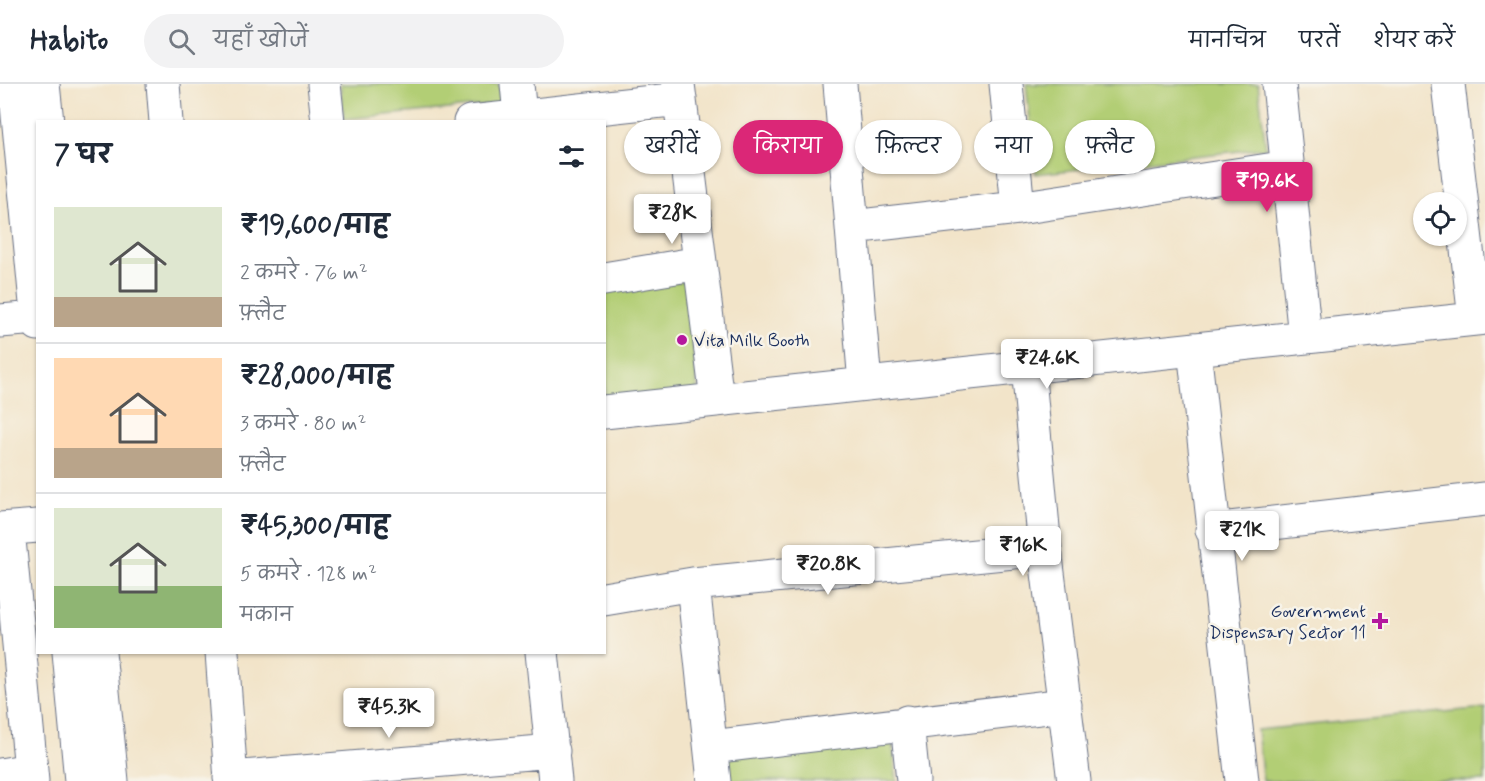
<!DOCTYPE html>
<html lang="hi">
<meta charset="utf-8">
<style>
body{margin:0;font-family:Mynerve,"Playpen Sans Deva",sans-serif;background:#f2f2f3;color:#1f2937;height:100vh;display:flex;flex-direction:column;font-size:22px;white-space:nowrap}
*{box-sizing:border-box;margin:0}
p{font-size:20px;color:#747a83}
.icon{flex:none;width:33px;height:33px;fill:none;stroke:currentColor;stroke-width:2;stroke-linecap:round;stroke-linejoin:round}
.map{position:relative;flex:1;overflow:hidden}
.sheet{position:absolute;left:36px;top:36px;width:570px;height:534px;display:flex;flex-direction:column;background:#fff;border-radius:0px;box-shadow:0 2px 4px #0004}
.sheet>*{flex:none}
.guide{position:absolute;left:624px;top:36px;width:570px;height:54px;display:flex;gap:12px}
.controls{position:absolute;left:1413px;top:108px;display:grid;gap:12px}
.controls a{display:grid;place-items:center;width:54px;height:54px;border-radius:50%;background:#fff;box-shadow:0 2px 4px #0004;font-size:30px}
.price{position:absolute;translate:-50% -51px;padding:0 14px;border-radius:6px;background:#fff;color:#222;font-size:20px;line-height:39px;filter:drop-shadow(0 2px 3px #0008)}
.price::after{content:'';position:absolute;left:50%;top:36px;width:18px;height:14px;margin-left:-9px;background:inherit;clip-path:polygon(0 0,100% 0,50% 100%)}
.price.selected{background:#db2777;color:#fff}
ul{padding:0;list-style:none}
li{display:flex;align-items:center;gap:18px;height:150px;padding:0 18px}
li+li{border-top:2px solid #e0e1e3}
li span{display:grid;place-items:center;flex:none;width:168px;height:120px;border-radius:0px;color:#555}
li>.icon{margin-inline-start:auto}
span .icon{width:72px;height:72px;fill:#fffc;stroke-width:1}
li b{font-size:26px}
h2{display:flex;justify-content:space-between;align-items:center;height:72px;padding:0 18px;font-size:26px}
.chip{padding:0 21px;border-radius:27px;background:#fff;box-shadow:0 2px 4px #0004;font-size:21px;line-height:54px}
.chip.selected{background:#db2777;color:#fff}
header{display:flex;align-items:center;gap:36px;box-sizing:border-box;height:84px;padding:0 30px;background:#fff;border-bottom:2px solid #e0e1e3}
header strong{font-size:28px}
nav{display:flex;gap:33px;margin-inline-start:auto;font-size:21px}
.search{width:420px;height:54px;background:#f2f2f3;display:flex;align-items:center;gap:15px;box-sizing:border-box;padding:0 21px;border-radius:33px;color:#747a83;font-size:22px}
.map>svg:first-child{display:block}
.green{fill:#b2ce74;stroke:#667e69;stroke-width:1.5}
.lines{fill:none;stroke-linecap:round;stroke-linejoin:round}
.minor-casing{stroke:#666e83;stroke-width:35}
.minor{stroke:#fff;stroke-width:33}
.poi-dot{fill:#b5179e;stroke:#f7f3e8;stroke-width:2}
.labels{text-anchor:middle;stroke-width:5;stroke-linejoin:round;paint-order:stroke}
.poi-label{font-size:18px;fill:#1b2f5e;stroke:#f7f3e8;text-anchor:start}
</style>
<header>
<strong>Habito</strong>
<div class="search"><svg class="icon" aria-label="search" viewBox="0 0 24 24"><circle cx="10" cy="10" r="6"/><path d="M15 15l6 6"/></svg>यहाँ खोजें</div>
<nav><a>मानचित्र</a><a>परतें</a><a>शेयर करें</a></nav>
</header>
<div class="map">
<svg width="1485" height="697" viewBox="0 0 1485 697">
<rect width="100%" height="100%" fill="#f7f3e8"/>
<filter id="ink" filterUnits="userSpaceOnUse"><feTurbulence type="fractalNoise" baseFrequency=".0167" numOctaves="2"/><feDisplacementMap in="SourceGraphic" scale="12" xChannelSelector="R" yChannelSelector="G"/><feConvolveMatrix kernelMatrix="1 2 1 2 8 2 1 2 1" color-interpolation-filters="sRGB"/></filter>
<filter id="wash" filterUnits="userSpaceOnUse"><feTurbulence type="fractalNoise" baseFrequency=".008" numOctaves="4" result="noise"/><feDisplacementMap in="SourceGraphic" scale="24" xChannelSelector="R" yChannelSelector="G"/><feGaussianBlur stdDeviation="1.35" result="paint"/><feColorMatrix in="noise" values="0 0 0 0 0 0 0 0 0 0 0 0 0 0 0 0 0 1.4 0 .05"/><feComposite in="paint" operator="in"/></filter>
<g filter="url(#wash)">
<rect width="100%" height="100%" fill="#f2e4c9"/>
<path class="green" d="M340,0H499L501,20L344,35Z
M1026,0H1258L1266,64L1036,90Z
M686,197L698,309L605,319L604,205Z
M1485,624V697H1263L1257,646Z
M891,648L897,697H723L720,664Z"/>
</g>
<g filter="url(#ink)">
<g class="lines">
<g class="minor-casing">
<path id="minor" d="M15,0L38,240
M43,0L47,38
M163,0L166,38
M324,0L328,38
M517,0L520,32
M678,0L717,316
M840,0L865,300
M1006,0L1018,124
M1279,0L1305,253
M1448,0L1475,235
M470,38L680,15
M852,143L1018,124L1288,83
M604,195L700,179
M0,237L37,234
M1194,265L1242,697
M1028,283L1045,465L1074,697
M604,328L1485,234
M0,445L38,442
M8,445L32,697
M1212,446L1485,415
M693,500L714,697
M604,515L693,500L1045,465
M69,568L81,697
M99,568L112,697
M222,568L231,697
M542,568L555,697
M907,638L913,697
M711,663L1065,621
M0,691L31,686
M230,694L553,667"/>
</g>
<use href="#minor" class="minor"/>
</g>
</g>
<g class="poi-dot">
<circle cx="682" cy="256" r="6"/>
<path d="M1377 528h6v6h6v6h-6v6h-6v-6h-6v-6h6z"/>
</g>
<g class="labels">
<g class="poi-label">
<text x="694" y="262">Vita Milk Booth</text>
<text x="1366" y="533" text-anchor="end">Government<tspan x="1366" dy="21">Dispensary Sector 11</tspan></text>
</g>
</g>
</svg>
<div class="controls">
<a><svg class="icon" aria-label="locate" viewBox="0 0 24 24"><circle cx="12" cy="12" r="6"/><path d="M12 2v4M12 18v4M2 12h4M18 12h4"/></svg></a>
</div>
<b class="price selected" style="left:1267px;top:129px">₹19.6K</b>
<b class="price" style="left:672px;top:161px">₹28K</b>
<b class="price" style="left:1047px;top:306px">₹24.6K</b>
<b class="price" style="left:1242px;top:478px">₹21K</b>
<b class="price" style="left:1023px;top:493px">₹16K</b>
<b class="price" style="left:828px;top:512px">₹20.8K</b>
<b class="price" style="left:389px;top:655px">₹45.3K</b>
<div class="guide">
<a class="chip">खरीदें</a>
<a class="chip selected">किराया</a>
<a class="chip">फ़िल्टर</a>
<a class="chip">नया</a>
<a class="chip">फ़्लैट</a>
</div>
<section class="sheet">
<h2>7 घर<svg class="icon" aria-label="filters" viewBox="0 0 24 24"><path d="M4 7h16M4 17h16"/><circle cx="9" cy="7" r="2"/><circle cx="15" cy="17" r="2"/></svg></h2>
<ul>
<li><span style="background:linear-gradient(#dfe7d0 75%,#b9a48a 0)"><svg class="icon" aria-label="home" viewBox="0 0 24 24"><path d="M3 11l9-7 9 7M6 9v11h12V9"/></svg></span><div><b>₹19,600/माह</b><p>2 कमरे · 76 m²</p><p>फ़्लैट</p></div></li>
<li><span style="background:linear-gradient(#ffd9b3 75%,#b9a48a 0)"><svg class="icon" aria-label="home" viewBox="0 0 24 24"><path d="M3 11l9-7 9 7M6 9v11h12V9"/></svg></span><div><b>₹28,000/माह</b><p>3 कमरे · 80 m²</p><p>फ़्लैट</p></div></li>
<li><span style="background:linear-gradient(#dfe7d0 65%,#8fb573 0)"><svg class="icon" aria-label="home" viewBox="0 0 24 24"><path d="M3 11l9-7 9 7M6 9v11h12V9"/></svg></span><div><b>₹45,300/माह</b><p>5 कमरे · 128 m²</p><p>मकान</p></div></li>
</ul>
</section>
</div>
